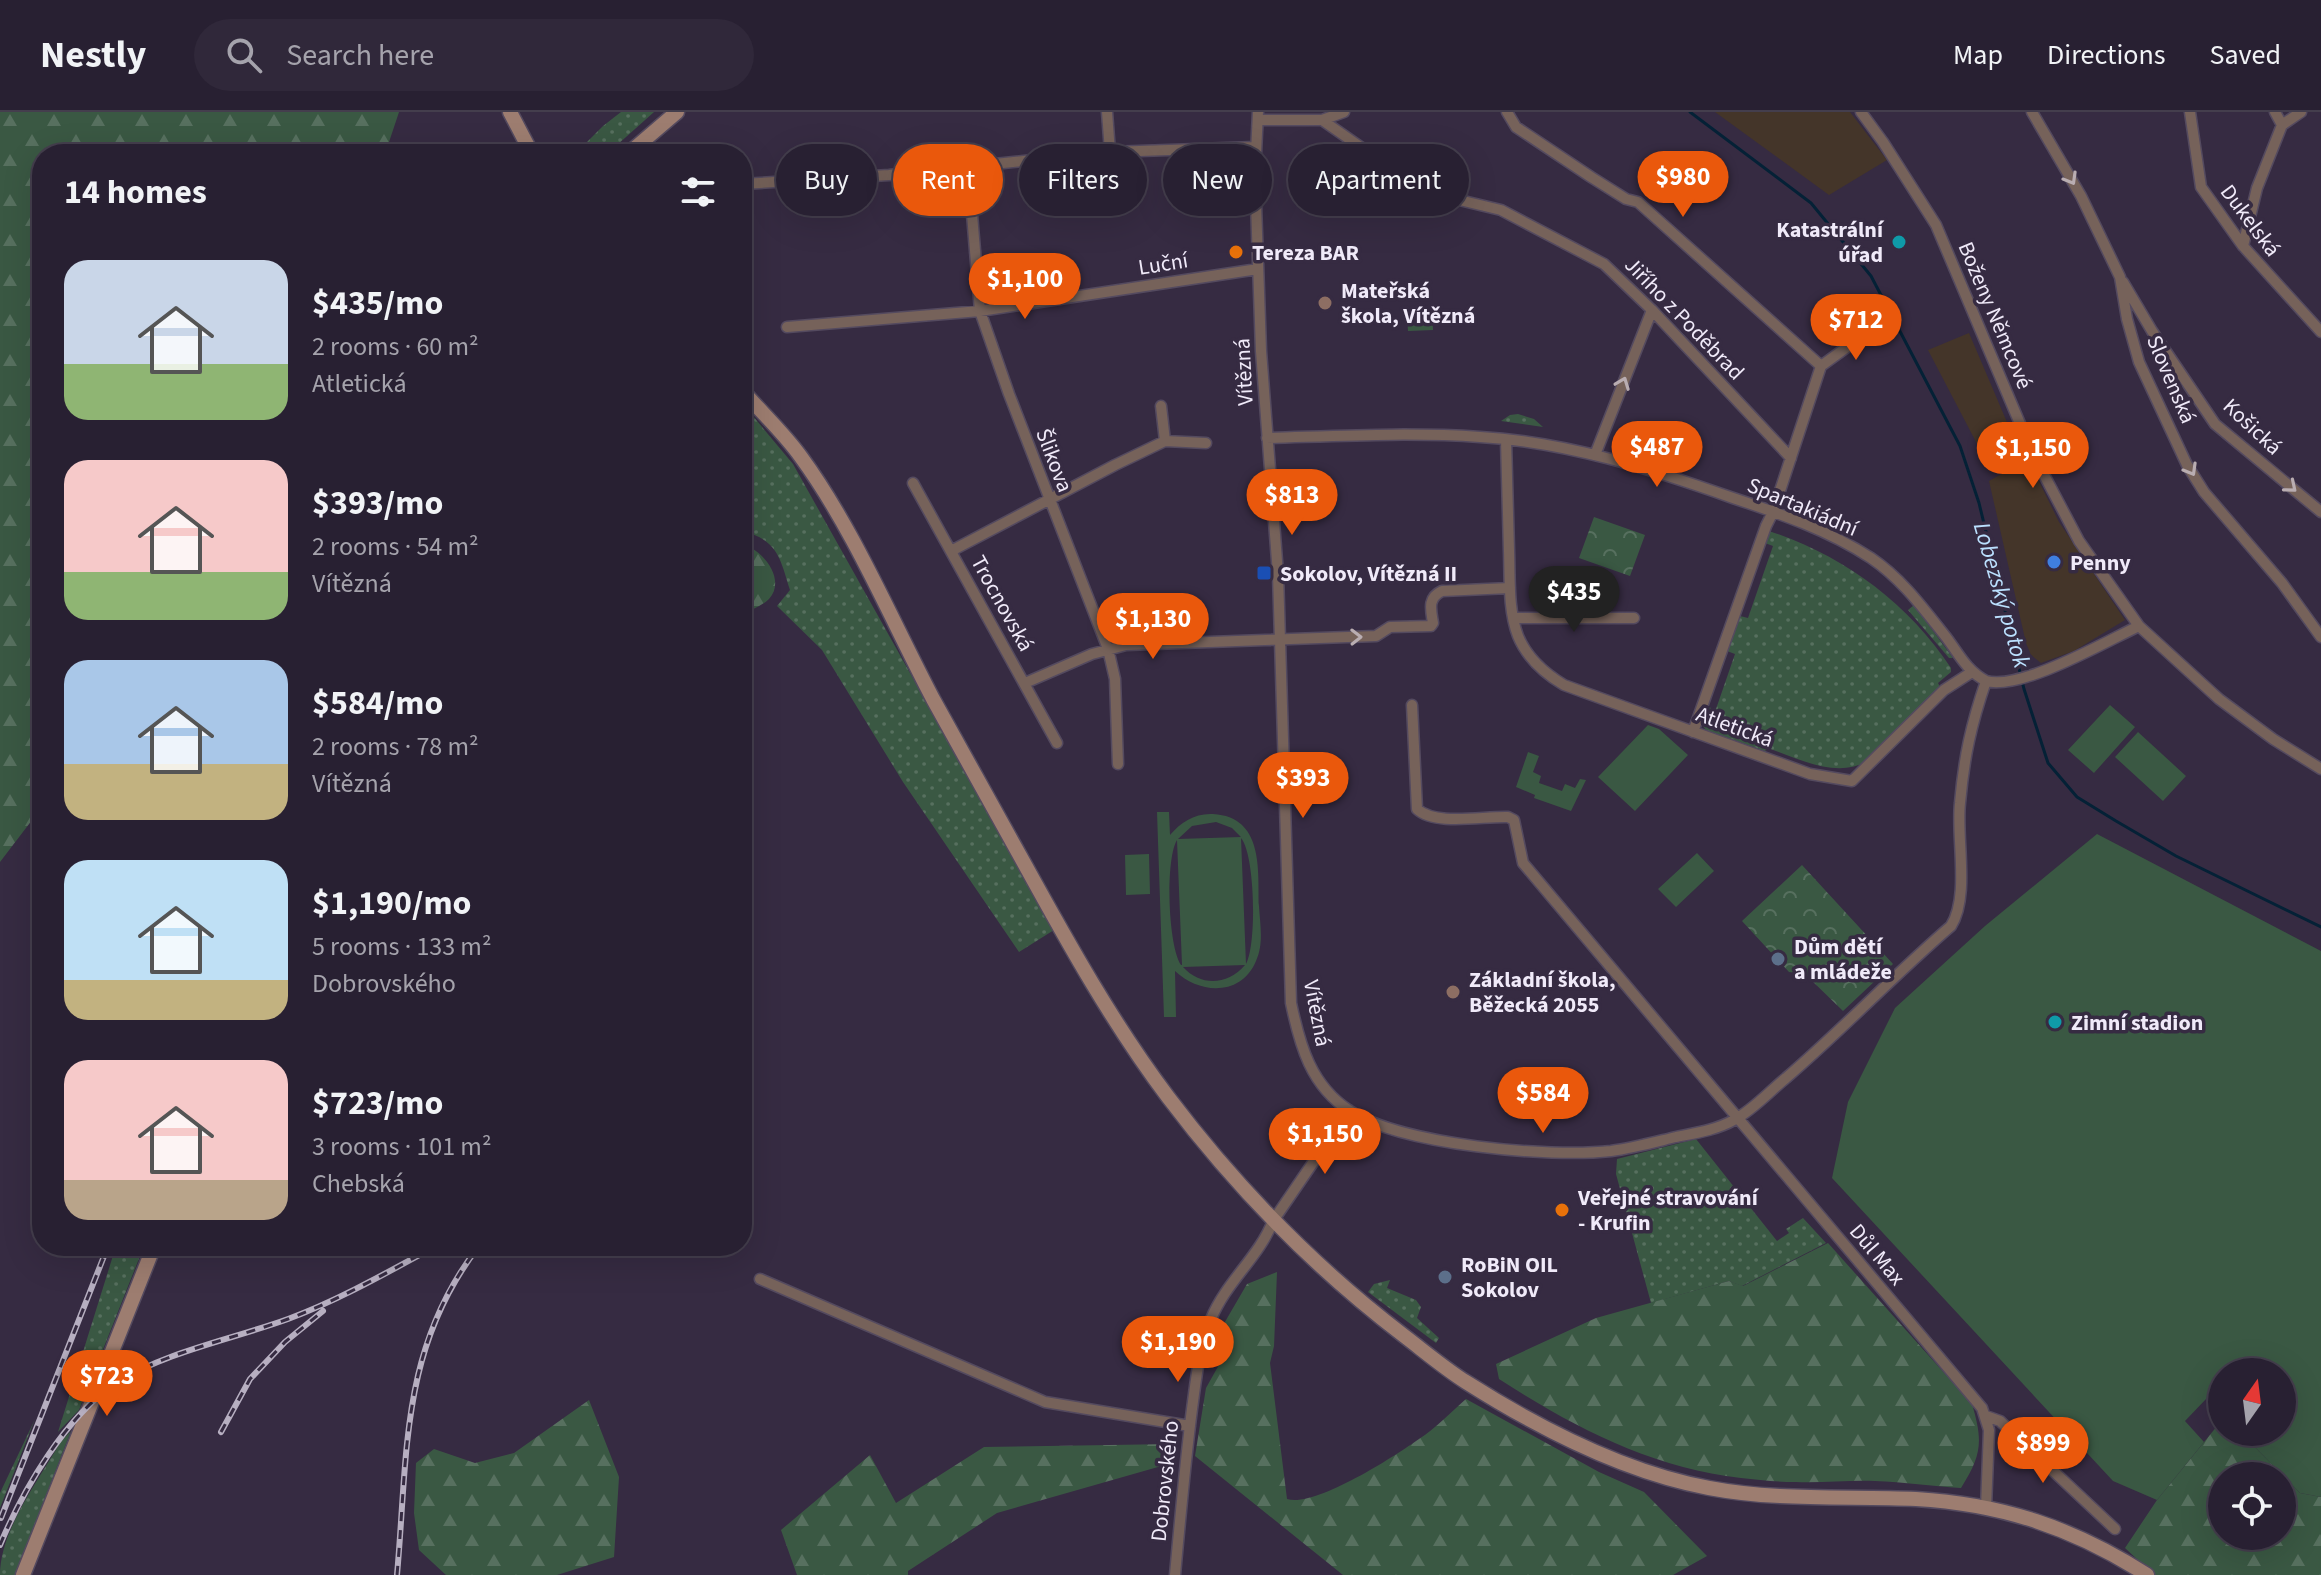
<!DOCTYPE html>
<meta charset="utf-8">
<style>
body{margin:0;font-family:"Source Sans 3",sans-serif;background:#30283a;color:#f1f3f6;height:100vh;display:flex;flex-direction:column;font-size:30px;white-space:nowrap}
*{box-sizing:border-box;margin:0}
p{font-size:26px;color:#a5a3ac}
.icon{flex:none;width:44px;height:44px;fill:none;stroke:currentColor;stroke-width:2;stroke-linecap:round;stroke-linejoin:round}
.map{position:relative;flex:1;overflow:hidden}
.panel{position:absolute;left:32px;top:32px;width:720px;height:1112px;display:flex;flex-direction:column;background:#282032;border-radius:32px;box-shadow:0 8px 32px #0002,0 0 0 2px #443e4d}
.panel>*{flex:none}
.banner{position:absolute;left:776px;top:32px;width:760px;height:72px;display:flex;gap:16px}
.needle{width:52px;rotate:14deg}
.buttons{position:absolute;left:2208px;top:1246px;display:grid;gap:16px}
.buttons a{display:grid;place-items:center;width:88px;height:88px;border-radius:50%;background:#282032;box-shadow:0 8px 32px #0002,0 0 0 2px #443e4d;font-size:40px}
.price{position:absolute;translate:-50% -68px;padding:0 18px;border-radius:28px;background:#ea580c;color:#fff;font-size:26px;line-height:52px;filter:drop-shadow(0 2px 4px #0008)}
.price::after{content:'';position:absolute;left:50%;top:48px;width:24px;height:18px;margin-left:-12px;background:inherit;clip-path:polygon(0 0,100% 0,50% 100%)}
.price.selected{background:#222;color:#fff}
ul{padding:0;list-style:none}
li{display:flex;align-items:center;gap:24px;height:200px;padding:0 32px}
li span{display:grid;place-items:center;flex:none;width:224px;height:160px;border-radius:24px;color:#555}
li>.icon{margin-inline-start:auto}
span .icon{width:96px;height:96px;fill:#fffc;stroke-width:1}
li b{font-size:34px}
h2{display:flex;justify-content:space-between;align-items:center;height:96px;padding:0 32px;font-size:34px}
.tag{padding:0 28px;border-radius:36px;background:#282032;box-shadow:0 8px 32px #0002,0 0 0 2px #443e4d;font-size:28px;line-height:72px}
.tag.selected{background:#ea580c;color:#fff}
header{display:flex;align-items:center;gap:48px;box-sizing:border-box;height:112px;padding:0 40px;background:#282032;border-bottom:2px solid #443e4d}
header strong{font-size:38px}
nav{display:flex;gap:44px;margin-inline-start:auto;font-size:28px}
.search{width:560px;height:72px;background:#30283a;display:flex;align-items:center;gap:20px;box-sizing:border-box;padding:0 28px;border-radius:44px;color:#a5a3ac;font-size:30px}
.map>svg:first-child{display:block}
.commercial{fill:#443529}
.grass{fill:url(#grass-dots)}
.forest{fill:url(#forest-firs);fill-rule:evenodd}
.park{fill:url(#park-crowns)}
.garden{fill:#3a5843;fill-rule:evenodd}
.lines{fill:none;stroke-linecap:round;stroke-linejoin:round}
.stream{stroke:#042136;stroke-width:3}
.street-casing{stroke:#544a5f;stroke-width:13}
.secondary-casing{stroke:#544a5f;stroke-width:17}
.street{stroke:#76625a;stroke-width:10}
.secondary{stroke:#9d7d70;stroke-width:14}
.rail-casing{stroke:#b7afc1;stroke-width:6}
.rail{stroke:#362b42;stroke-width:3;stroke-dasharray:9;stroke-linecap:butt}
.oneway{stroke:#b9adb1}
.culture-dot{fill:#0f9aa8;stroke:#362b42;stroke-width:3}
.food-dot{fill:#e8710a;stroke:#362b42;stroke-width:3}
.education-dot{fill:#8d6e63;stroke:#362b42;stroke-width:3}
.shop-dot{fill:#3f7fe0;stroke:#362b42;stroke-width:3}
.transit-dot{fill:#1a4fb4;stroke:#362b42;stroke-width:3}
.service-dot{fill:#5c6f8a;stroke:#362b42;stroke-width:3}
.labels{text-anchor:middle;stroke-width:7;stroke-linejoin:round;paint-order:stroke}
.street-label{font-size:22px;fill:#f0eaf9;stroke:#362b42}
.poi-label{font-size:22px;font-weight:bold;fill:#f0eaf9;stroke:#362b42;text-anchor:start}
.water-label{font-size:24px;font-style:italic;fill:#bbe0fe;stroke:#362b42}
</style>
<header>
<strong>Nestly</strong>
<div class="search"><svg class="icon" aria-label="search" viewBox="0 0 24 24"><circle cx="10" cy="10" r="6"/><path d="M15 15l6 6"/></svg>Search here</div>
<nav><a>Map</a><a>Directions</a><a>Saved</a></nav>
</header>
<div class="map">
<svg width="2321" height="1463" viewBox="0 0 2321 1463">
<defs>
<pattern id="grass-dots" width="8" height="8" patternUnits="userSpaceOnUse" patternTransform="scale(2)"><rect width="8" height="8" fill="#3a5843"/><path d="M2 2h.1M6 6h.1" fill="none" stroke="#57705f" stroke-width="1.8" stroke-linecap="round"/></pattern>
<pattern id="forest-firs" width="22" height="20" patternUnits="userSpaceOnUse" patternTransform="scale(2)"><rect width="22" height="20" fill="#3a5843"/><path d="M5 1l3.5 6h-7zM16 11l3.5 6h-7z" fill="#57705f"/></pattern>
<pattern id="park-crowns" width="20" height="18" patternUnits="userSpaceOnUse" patternTransform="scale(2)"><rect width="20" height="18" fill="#3a5843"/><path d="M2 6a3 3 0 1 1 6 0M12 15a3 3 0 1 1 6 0" fill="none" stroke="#57705f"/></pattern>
</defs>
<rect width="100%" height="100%" fill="#362b42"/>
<path class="commercial" d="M1715,0H1850L1887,48L1829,83Z
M1969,221L2018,336L1987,351L1928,238Z
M2028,347L2059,410L2125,508L2074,539L2041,551L2031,543L2026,531L1989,369Z"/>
<path class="grass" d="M621,0H654L607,42L576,41L603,14Z
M1216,47H1237L1240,72L1217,74Z
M742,291L793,352L1054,818L1019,840L903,670L822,538L777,494L790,478C780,446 778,428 742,419Z
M1518,302L1534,307L1543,315L1501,309L1510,303Z
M1258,368H1265C1266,381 1272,397 1257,404Z
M1769,419C1844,444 1907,490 1951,556V560L1938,571L1940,575L1866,650C1835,666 1799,647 1768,636L1765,639L1706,618L1702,613L1707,595L1716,597L1735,542L1727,539L1740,504L1748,506L1773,434L1765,431Z
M1914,493L1953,546H1949L1908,498Z
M1696,1027L1777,1129L1789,1121L1786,1117L1803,1106L1826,1131L1742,1174L1729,1169L1651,1191L1616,1062L1617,1047Z
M116,1134H144L79,1298L58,1320Z
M1390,1168L1387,1176L1416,1188L1421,1195L1417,1206L1439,1226L1436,1231L1368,1180L1374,1172Z
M35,1307L0,1396V1381Z
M71,1319L15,1463H0C0,1418 39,1368 61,1329Z"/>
<path class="forest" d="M0,0H399L385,42H42V695L0,750Z
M742,432C762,437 787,467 769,487C761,495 749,497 742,506Z
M1828,1131L1972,1292C1983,1329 1982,1343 1961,1376C1932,1374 1904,1370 1875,1369C1849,1368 1822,1371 1796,1370C1777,1370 1759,1368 1741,1366C1652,1356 1573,1315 1499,1267L1496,1252L1596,1206L1729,1169L1743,1174Z
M1277,1160L1274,1234L1270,1251L1287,1387C1315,1396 1395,1344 1419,1327C1436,1316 1451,1300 1466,1287L1599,1360L1644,1380L1707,1444L1673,1463H1343L1195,1344L1206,1276L1220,1251L1222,1215L1247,1172Z
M589,1288L619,1365L614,1445L557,1463H446L419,1438L414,1401L416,1351L434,1337L475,1351L514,1341Z
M2222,1308V1320H2240L2300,1381L2321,1385V1463H2154L2125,1436L2157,1388ZM2222,1364H2282V1424H2222Z
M1172,1332V1351L997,1401L908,1459V1463H797L781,1418L870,1343L896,1391L984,1335Z"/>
<path class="park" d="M1432,202L1433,218L1408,219L1407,203Z
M1594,405L1645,423L1630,464L1579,446Z
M1802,753L1893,852L1843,899L1805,862L1789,860L1742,809Z"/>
<path class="garden" d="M2110,593L2135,615L2094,661L2068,638Z
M1648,613L1659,617L1688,643L1635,699L1598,665Z
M2138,620L2186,664L2163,689L2115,645Z
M1528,640L1539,644L1533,660L1541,664L1539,671L1562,679L1565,672L1575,676L1580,667L1586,668L1571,699L1534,686L1535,683L1516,675Z
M1157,700H1169L1170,723C1181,710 1195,701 1213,702C1264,705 1258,758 1259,794C1260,812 1264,832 1256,849C1241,885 1199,882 1175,859L1176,905H1164ZM1216,710L1232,716L1241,725L1178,727L1192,714ZM1241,726C1255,742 1257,832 1246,852ZM1177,728L1182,853H1181C1168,834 1165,748 1177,728ZM1245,853C1228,873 1201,875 1183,855Z
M2097,722L2321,839V1385L2300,1381L2240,1320H2282V1260H2222V1302L2207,1286L2185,1309L2204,1330L2157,1388L2113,1369L1832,1066L1848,990L1895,896L1985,814Z
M1697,741L1714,759L1676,795L1658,777Z
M1149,742L1150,782L1126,783L1125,743Z"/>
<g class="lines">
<path class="stream" d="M1690,0L1811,91L1871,164L1960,334L1979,391L2024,577L2048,651L2077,685L2116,709L2176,744L2321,815"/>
<g class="street-casing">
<path id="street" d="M1107,0L1110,40
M1258,0L1255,62L1261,239L1278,462L1291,891C1300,934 1311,974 1350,999C1402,1033 1549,1046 1611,1039C1633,1036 1655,1030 1676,1025C1696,1021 1716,1018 1734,1008C1753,998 1770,979 1786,966C1843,917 1894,863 1951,814C1970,784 1956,726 1960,691C1964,645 1971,613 1986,569C2020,579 2105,530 2139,514
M1507,0L1516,15L1591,65L1626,87L1638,90L1821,254
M1861,0L1883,30L1936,113L2032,340L2079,429L2139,514L2219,587L2273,627L2321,657
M2032,0L2081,84L2120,165L2127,207L2139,250L2187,353L2204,380L2282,471L2321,525
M2190,0L2201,75L2243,134L2321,220
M2275,0L2282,13
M1258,8H1322L1344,0
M1322,8L1415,73L1430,81L1501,98L1604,152L1652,198L1791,346
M968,54L980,199L1009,282L1108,537L1115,567L1118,652
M742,72L889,63L1110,40L1256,35
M2243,134L2257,76L2282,13L2301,0
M2123,170L2152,219L2215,312L2321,400
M787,215L980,199L1258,157
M1161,294L1165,329
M1267,326C1338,324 1409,320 1480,325C1567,330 1651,357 1733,386C1781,402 1828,418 1871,446C1902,467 1923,496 1946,525C1959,542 1966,558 1986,569
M1506,328C1507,365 1508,402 1509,439C1510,467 1508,498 1518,524C1527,546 1544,561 1564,573L1810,662L1852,669L1944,578L1972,560
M1595,343L1652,198
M913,371L1057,631
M951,439L1115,353L1165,329L1206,331
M1514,506H1634
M1025,571L1092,542L1126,533L1376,524L1390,515L1431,514L1433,511C1431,498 1427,486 1442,479L1510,476
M1412,593L1417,697C1435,714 1483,704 1508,705L1514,708L1523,751L1982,1296L1989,1318L1986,1396
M1693,620L1766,414L1773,400L1821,254L1872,217
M760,1167L1045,1290L1190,1314
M1986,1304L2000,1309L2115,1417
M1175,1463C1180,1408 1185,1352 1192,1297C1196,1268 1199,1235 1211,1207C1226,1170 1259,1145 1273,1109L1349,998"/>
</g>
<g class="secondary-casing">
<path id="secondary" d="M510,0L532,42
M628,42L677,0
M742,278C761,300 784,321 801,345C853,416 892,509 933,587C963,642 994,696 1024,751C1068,831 1113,912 1168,985C1236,1075 1314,1155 1403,1223C1424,1239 1444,1256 1466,1270C1540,1317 1623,1360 1709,1376C1777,1389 1847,1384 1916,1387C2002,1392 2074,1416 2147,1463
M23,1463L154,1134"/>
</g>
<use href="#street" class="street"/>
<use href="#secondary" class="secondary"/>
<g class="rail-casing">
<path id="rail" d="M221,1320L250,1267L285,1230L323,1199
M1,1406L108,1134
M0,1433C23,1378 65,1305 116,1271C165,1240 233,1227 288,1207C339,1188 388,1160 436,1134
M397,1463C408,1341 400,1236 479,1134"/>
</g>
<use href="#rail" class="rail"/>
</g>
<defs><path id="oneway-chevron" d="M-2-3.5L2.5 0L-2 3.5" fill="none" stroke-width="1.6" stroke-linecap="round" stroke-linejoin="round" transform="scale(2)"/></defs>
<g class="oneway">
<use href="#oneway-chevron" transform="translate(2071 67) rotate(60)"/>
<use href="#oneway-chevron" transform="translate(1623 271) rotate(-69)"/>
<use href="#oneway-chevron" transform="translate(2191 358) rotate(60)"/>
<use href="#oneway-chevron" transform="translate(2291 375) rotate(40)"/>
<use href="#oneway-chevron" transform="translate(1356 525) rotate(-1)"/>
</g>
<g class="culture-dot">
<circle cx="1899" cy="130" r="8"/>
<circle cx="2055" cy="910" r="8"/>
</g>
<g class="food-dot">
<circle cx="1236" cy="140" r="8"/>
<circle cx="1562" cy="1098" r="8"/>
</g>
<g class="education-dot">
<circle cx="1325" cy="191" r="8"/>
<circle cx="1453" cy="880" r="8"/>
</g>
<circle class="shop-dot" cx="2054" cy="450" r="8"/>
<rect class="transit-dot" x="1256" y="453" width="16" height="16" rx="4"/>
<g class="service-dot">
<circle cx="1778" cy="847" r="8"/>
<circle cx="1445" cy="1165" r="8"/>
</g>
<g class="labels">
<g class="street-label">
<text transform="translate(2251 108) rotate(53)" y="8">Dukelská</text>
<text transform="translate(1163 151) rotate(-9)" y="8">Luční</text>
<text transform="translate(1996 203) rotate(67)" y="8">Boženy Němcové</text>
<text transform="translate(1685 206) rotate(46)" y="8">Jiřího z Poděbrad</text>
<text transform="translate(1243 260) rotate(-93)" y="8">Vítězná</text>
<text transform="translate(2172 267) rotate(67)" y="8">Slovenská</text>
<text transform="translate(2253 314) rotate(43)" y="8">Košická</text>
<text transform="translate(1055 348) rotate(69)" y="8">Šlikova</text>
<text transform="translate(1803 394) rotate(23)" y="8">Spartakiádní</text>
<text transform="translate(1003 491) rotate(61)" y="8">Trocnovská</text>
<text transform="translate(1735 614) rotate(20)" y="8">Atletická</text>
<text transform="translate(1318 901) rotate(79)" y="8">Vítězná</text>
<text transform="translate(1878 1142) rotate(50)" y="8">Důl Max</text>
<text transform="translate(1164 1369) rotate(-84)" y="8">Dobrovského</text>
</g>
<g class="poi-label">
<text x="1883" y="125" text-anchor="end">Katastrální<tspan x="1883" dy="25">úřad</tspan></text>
<text x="1252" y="148">Tereza BAR</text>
<text x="1341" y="186">Mateřská<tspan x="1341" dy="25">škola, Vítězná</tspan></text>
<text x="2070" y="458">Penny</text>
<text x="1280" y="469">Sokolov, Vítězná II</text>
<text x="1794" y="842">Dům dětí<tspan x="1794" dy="25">a mládeže</tspan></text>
<text x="1469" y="875">Základní škola,<tspan x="1469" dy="25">Běžecká 2055</tspan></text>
<text x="2071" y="918">Zimní stadion</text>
<text x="1578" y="1093">Veřejné stravování<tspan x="1578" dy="25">- Krufin</tspan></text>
<text x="1461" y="1160">RoBiN OIL<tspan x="1461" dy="25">Sokolov</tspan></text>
</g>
<g class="water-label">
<text transform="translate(2002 483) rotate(74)" y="8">Lobezský potok</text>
</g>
</g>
</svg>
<div class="buttons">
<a><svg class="needle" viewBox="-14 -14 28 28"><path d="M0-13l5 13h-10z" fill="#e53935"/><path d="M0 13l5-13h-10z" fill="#a5a3ac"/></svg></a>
<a><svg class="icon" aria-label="locate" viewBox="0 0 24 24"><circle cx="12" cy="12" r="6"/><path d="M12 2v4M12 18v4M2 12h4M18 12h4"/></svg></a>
</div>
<b class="price" style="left:1683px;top:107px">$980</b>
<b class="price" style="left:1025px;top:209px">$1,100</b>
<b class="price" style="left:1856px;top:250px">$712</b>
<b class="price" style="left:1657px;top:377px">$487</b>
<b class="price" style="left:2033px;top:378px">$1,150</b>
<b class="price" style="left:1292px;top:425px">$813</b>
<b class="price selected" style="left:1574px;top:522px">$435</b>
<b class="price" style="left:1153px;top:549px">$1,130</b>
<b class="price" style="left:1303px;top:708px">$393</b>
<b class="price" style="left:1543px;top:1023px">$584</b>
<b class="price" style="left:1325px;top:1064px">$1,150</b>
<b class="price" style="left:1178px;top:1272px">$1,190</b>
<b class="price" style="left:107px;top:1306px">$723</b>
<b class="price" style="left:2043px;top:1373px">$899</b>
<div class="banner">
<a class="tag">Buy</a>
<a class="tag selected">Rent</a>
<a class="tag">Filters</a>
<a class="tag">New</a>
<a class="tag">Apartment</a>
</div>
<section class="panel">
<h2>14 homes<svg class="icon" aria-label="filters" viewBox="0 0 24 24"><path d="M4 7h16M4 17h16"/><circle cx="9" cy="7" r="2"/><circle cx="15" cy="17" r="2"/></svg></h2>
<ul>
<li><span style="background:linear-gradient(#c9d6e8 65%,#8fb573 0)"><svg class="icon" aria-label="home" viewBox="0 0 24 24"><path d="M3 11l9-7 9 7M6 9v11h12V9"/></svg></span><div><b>$435/mo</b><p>2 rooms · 60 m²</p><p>Atletická</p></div></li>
<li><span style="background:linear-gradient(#f6c9c9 70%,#8fb573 0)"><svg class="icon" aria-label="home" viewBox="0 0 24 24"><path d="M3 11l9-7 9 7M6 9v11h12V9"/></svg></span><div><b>$393/mo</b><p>2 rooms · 54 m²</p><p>Vítězná</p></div></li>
<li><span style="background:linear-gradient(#a9c7e8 65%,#c2b280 0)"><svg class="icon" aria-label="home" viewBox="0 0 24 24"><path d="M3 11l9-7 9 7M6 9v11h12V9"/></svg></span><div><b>$584/mo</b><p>2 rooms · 78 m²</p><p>Vítězná</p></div></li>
<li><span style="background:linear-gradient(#bfe0f5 75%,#c2b280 0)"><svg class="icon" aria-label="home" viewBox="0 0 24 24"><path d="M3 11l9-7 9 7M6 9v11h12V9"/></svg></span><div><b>$1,190/mo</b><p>5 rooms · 133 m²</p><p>Dobrovského</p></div></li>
<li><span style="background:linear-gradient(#f6c9c9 75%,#b9a48a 0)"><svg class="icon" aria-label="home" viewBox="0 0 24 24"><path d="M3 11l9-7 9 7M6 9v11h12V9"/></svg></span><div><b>$723/mo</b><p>3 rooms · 101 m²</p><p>Chebská</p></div></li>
</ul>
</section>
</div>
